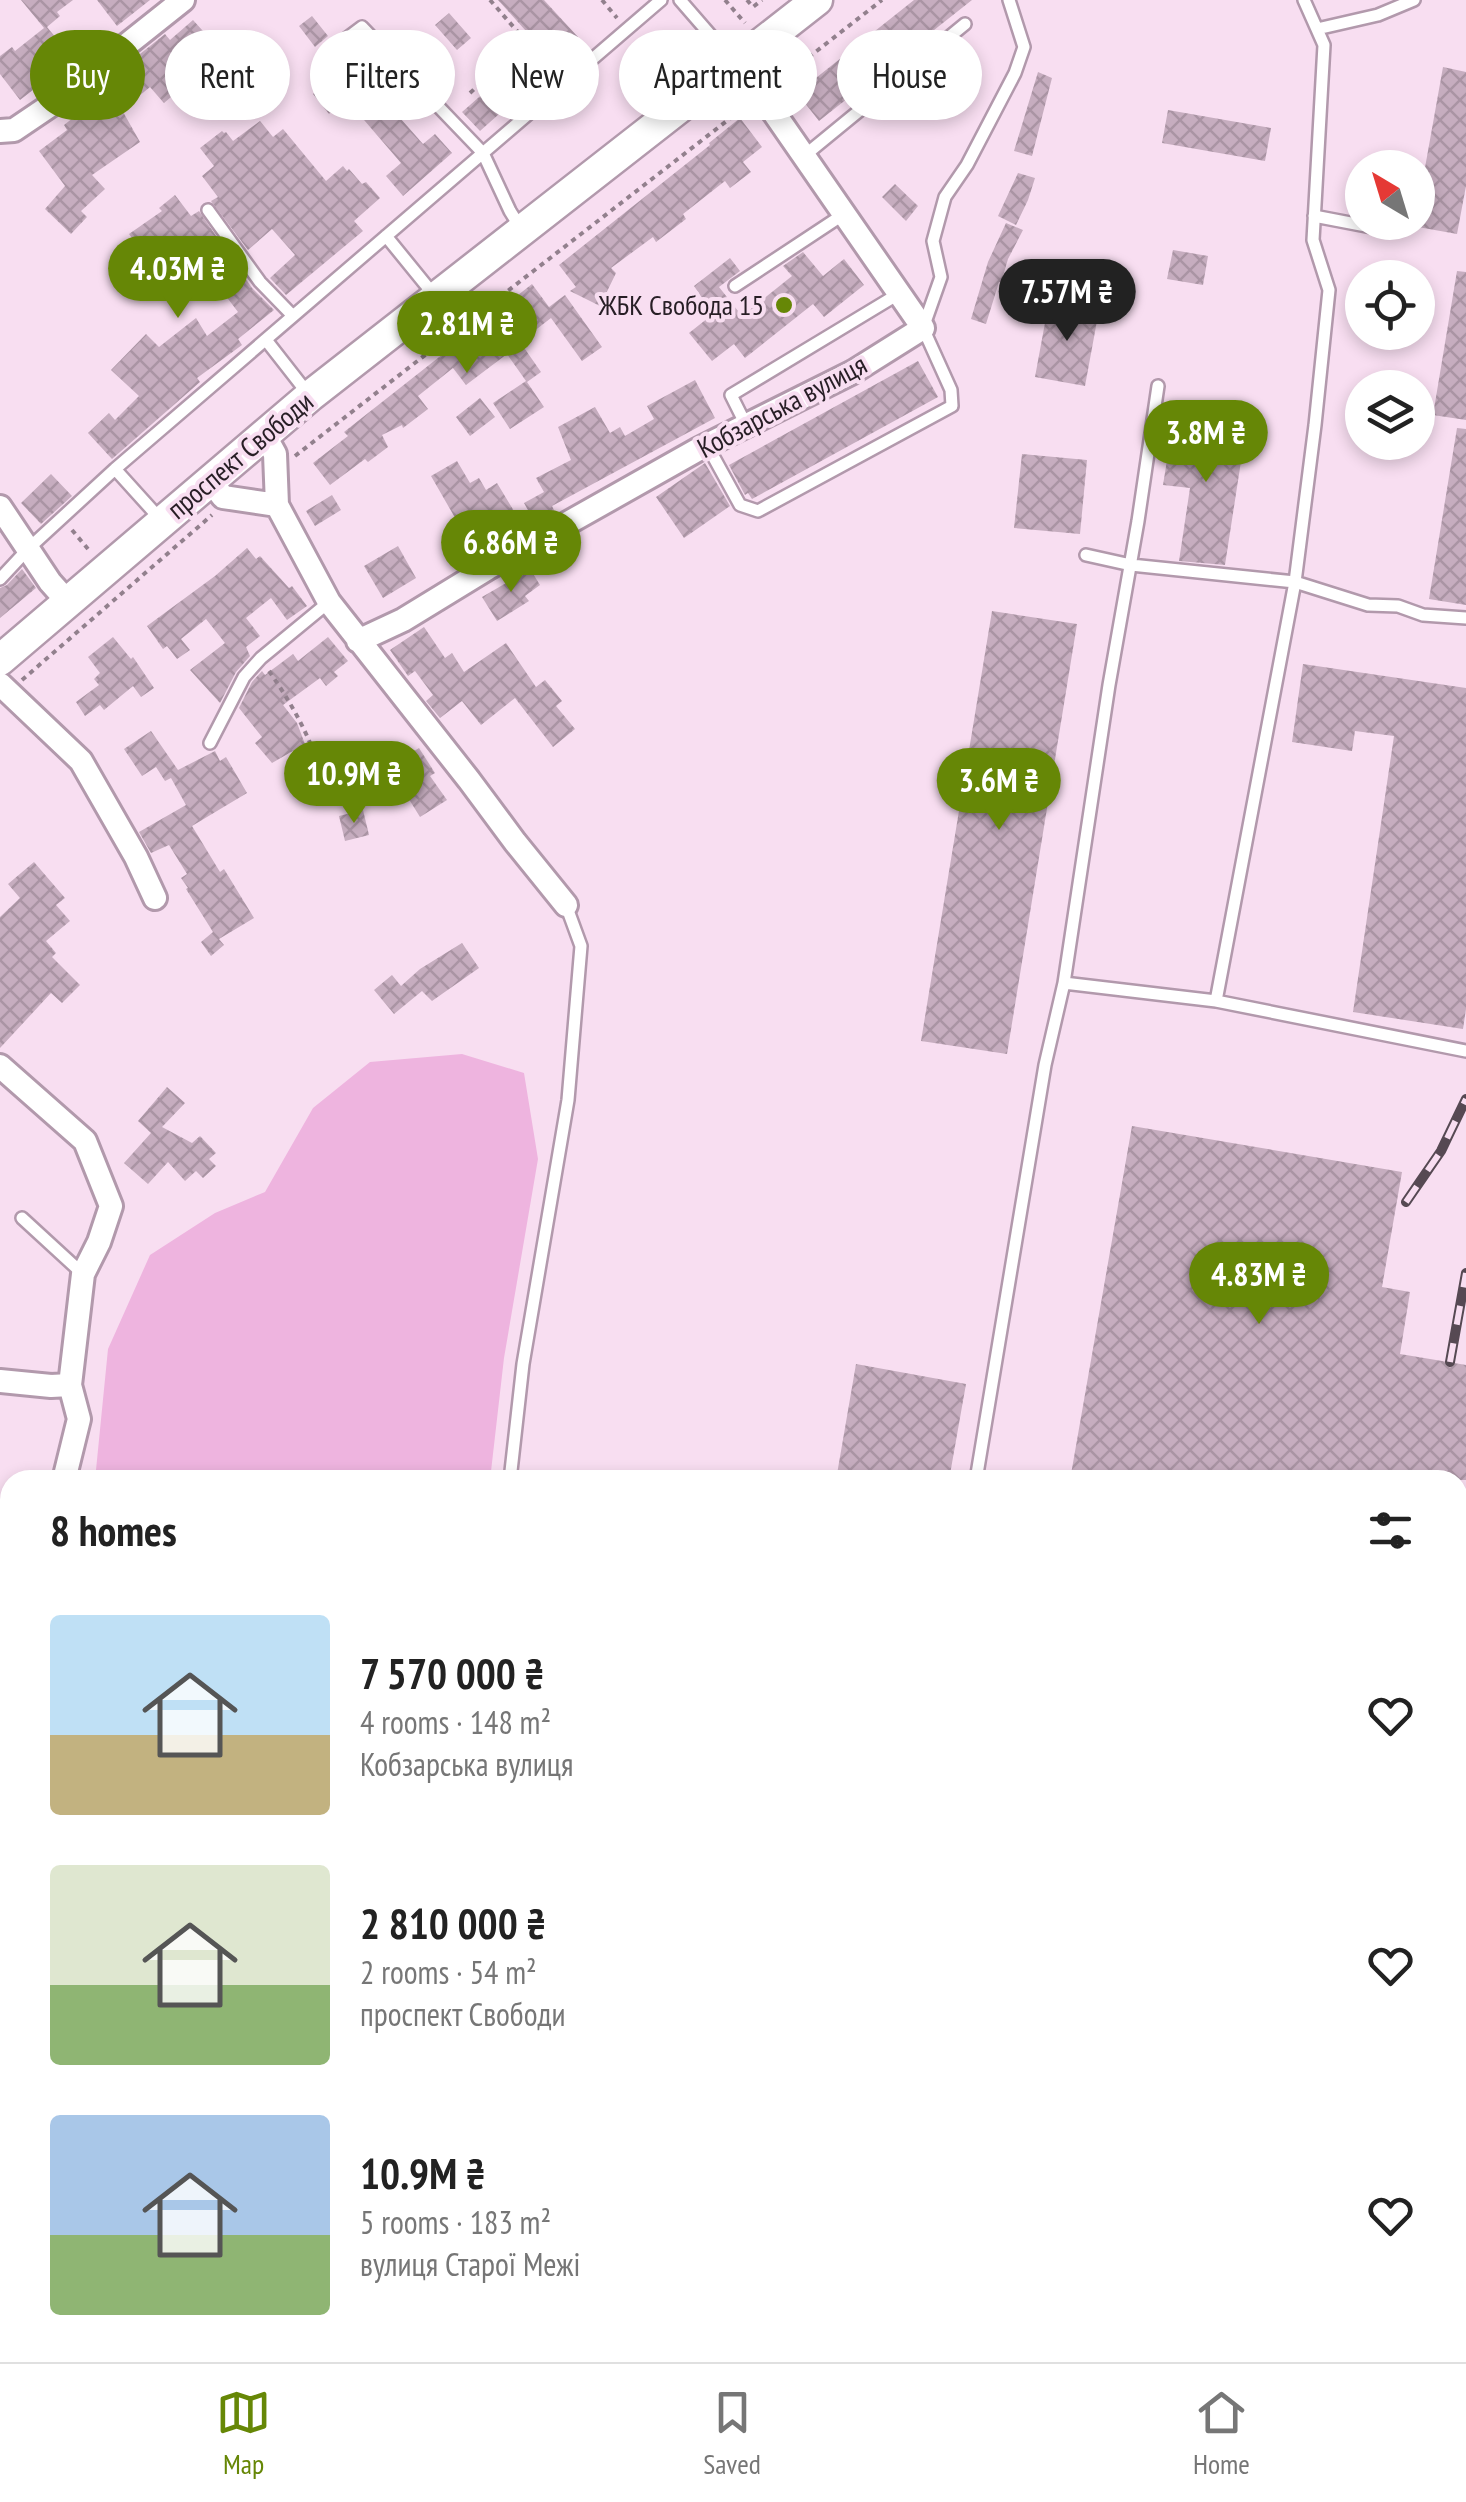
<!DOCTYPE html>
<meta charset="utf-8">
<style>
body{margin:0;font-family:"PT Sans Narrow",sans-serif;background:#f6f6f6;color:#222;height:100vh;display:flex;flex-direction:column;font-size:38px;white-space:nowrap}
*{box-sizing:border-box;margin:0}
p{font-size:32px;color:#767676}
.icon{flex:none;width:55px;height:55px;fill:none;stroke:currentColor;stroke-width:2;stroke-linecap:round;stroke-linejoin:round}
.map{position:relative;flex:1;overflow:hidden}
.side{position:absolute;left:0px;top:1470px;width:1468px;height:892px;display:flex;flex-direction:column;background:#fff;border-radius:30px 30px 0 0;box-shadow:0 5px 15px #0003}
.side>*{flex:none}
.top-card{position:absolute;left:30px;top:30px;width:1408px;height:90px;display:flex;gap:20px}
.needle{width:65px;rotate:322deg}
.controls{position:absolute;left:1345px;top:150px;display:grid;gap:20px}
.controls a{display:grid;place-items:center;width:90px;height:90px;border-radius:50%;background:#fff;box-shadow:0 5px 15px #0003;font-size:50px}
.price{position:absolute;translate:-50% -85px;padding:0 22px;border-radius:35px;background:#668706;color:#fff;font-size:32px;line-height:65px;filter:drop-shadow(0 2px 5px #0008)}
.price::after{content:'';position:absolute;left:50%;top:60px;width:30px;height:22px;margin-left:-15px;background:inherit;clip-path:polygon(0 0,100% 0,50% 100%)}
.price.current{background:#222;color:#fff}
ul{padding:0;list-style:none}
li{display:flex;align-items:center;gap:30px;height:250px;padding:0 50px}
li span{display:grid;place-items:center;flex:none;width:280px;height:200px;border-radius:10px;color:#555}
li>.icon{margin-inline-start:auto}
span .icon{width:120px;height:120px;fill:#fffc;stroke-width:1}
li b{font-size:42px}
h2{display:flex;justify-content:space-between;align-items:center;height:120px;padding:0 50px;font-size:42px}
.chip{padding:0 35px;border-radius:45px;background:#fff;box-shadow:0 5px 15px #0003;font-size:35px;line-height:90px}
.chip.current{background:#668706;color:#fff}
.tab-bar{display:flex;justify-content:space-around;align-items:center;height:140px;border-top:2px solid #e0e0e0;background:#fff;font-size:28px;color:#767676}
.tab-bar a{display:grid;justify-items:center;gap:5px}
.tab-bar .current{color:#668706}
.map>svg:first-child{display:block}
.grass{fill:#eeb4df}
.building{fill:url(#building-cross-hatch)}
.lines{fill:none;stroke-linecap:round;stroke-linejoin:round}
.service-casing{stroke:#b299ac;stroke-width:16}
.minor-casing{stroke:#b299ac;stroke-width:28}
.secondary-casing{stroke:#b299ac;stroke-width:35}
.path{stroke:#92808d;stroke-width:4;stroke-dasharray:5 5;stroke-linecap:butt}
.service{stroke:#fff;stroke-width:11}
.minor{stroke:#fff;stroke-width:22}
.secondary{stroke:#fff;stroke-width:30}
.rail-casing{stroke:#564953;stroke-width:10}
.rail{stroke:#f8def1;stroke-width:6;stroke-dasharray:19;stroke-linecap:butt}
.poi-dot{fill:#668706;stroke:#f8def1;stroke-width:4}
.labels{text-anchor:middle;stroke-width:8;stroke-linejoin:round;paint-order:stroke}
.poi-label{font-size:28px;fill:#271e25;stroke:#f8def1;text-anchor:end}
.street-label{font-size:28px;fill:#271e25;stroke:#f8def1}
</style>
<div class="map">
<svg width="1466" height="2362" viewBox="0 0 1466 2362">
<defs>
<pattern id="building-cross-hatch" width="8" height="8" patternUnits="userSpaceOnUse" patternTransform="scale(2.5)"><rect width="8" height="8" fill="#c6adbf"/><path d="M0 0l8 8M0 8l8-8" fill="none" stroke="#aa94a4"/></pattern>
</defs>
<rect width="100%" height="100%" fill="#f8def1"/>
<path class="grass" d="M462,1054L524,1073L538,1159L504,1358L490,1480H95L108,1349L150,1255L215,1213L265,1192L313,1108L370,1062Z
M10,1892V2183L0,2176V1903Z"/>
<path class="building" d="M21,0H73L57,12L60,16L47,27L73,59L20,100L0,74V56L12,47L15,51L44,28Z
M97,0H150L117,26Z
M498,0H544L578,37L552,60Z
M914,0H972L819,121L797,93Z
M449,13L471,38L457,50L435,25Z
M312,16L328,36L315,47L299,26Z
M193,20L212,41L191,58L204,76L199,79L215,99L197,114L178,91L164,103L150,87L122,110L140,142L92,175L105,189L81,211L87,217L71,234L45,209L65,186L39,151L67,130L64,125L107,91L110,95L143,67L135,58L165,34L170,40Z
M362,52L378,71L367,81L389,105L393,101L406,115L401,119L423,144L435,134L452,153L403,196L386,176L401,163L346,99L329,114L313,94Z
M1443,67L1466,72V186L1457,234L1418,227V189L1421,190Z
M511,69L528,88L480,131L462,112Z
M1038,72L1052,78L1032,156L1014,151Z
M1168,110L1271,128L1265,161L1162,143Z
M740,118L762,147L743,162L751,172L730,188L725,181L683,214L686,219L656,242L653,237L611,268L616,273L600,306L570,291L576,287L559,265L710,145L709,143Z
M260,121L273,137L283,129L326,181L343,166L347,171L349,169L362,184L366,182L380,198L354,221L363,231L286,295L270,278L295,255L272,229L248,250L211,201L218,197L202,176L214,166L200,148L222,131L224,133L226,132L233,141Z
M1018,173L1035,178L1028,200L1016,225L998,216Z
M895,184L918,206L906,221L882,197Z
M175,195L191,216L199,211L252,288L274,310L238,339L242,345L197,378L200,382L112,459L88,433L109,413L115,420L139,396L111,370L146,334L159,347L196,318L207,336L238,312L216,283L185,303L168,276L144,296L130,280L150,262L129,234L162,211L159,208Z
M1006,223L1023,230L1008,259L1001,283L999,282L986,324L971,319L988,262Z
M1173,250L1208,256L1203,285L1167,279Z
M803,252L823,276L844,259L864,285L824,317L813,304L745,358L734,344L712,361L689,333L713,314L694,286L730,258L740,271L719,287L742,316L792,276L783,266Z
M1457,271L1466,272V420L1433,415Z
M532,284L549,307L565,295L602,347L582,361L551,318L520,342L541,372L527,382L544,407L510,429L493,403L526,381L507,354L466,385L453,368L418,396L428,409L403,428L402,425L382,435L388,447L368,462L365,459L330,485L313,463L348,436L344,432Z
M1049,301L1099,310L1085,386L1035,377Z
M918,361L938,397L752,499L748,493L745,495L729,465Z
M695,380L715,418L552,506L555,512L535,523L524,503L544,492L536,478L571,460L558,427L595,407L610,433L620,427L625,436L654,419L647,406Z
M480,398L495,417L470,436L456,417Z
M1174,417L1246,429L1225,565L1179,561L1190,488L1163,485Z
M1457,428L1466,429V605L1429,599Z
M1022,454L1087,460L1080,534L1014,528Z
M457,461L470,483L479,478L486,490L497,483L520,521L473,549L431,476Z
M705,463L730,506L684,538L656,497Z
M51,474L72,496L41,524L21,503Z
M332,495L341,510L315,526L306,511Z
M398,546L416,578L383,598L364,566Z
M247,548L256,559L260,556L289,588L292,586L307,606L287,620L271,598L246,618L260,636L246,647L250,656L236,672L220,703L190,670L225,643L206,619L181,639L190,650L177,659L167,646L163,649L147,626L215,576Z
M22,569L36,588L0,618V588L7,585Z
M530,569L540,585L525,596L529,601L497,621L482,597Z
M992,611L1077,624L1007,1054L921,1041Z
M424,627L445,658L452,653L464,672L506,643L536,687L545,680L562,701L556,706L575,729L553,747L515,698L481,725L462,701L440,718L426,701L433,695L415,671L408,676L390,650Z
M113,637L131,659L133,657L154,688L141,697L133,686L104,710L100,705L85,716L76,702L99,685L94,679L100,673L88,657Z
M328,637L348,661L334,672L338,676L326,686L320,678L283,705L297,723L305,744L272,763L255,743L262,737L239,708L252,682L262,671L265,675L293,654L298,661Z
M1303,664L1466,688V1009L1463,1029L1353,1012L1394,736L1355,731L1352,751L1292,742Z
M151,731L178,770L215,751L220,761L226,757L247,793L192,826L220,872L224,869L254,918L219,939L224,945L211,956L201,942L213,932L186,889L188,888L181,878L187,874L169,845L151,853L139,832L186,805L171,778L165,781L156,767L142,776L124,749Z
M419,748L435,773L430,776L447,800L420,817L389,767Z
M363,810L369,835L345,841L339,816Z
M34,862L65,898L56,905L70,921L46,941L56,953L52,957L80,985L62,1003L51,993L0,1048V917L20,898L8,884Z
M462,943L479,968L432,1001L422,991L394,1014L374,990L392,975L401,986L420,969Z
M167,1087L185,1103L162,1127L192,1143L200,1136L216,1153L209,1159L216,1166L203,1178L196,1171L185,1181L168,1162L148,1184L124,1163L151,1133L138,1121Z
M1132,1126L1402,1172L1382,1287L1410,1292L1400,1354L1466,1365V1480H1070Z
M856,1364L966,1384L949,1480H836Z"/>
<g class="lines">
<g class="service-casing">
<path id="service" d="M680,0L733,61
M1317,29L1378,15L1414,0
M342,42L362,27L483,153L510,211L520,227
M804,156L965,24
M208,210L260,282L293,316
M1314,216L1387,230
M386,236L434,295
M735,286L844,214
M266,340L309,395
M746,425L731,395L900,293
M707,445L740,505L758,511L952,406L951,390L923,328L941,277L933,241L945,197L967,165L1015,73L1024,47L1009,0
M115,469L162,521
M1086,555L1131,565L1295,582L1368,605L1398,606L1423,615L1466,618
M0,579L28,549L115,469L661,0
M210,743L244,677L261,658L329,602
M1064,983L1109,685L1138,521L1158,386
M1216,1001L1466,1051
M22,1218L83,1274
M510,1480L523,1364L568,1100L581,946L566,905
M976,1480L1045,1065L1064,983L1216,1001L1295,582L1315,425L1329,290L1313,240L1324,45L1304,0
M397,2352L398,2362
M924,2352L928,2362
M742,2362L743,2352"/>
</g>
<g class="minor-casing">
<path id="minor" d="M0,131L14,130L51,105L183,0
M264,434L275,454L277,505L329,602L469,780L515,842L566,905
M210,480L223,497L277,505
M0,507L50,582L67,601
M358,641L403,620L488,568L699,449L853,372L923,328L761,94L736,64
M0,684L81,761L136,857L155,898
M0,1066L85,1141L111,1206L99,1242L83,1274L70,1385L79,1419L64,1480
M0,1381L51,1386L70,1385
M0,1731L10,1702"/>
</g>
<g class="secondary-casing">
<path id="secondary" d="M0,660L310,396L817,0"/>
</g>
<path class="path" d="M490,0L538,55
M602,0L617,18
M725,0L745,23
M747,0L753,7L762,0
M777,82L882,0
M470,93L527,41
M295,456L746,106
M72,530L88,549
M269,671C299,714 320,755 329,807
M22,680L212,515"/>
<use href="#service" class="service"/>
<use href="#minor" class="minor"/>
<use href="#secondary" class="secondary"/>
<g class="rail-casing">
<path id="rail" d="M1406,1202L1441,1151L1466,1099
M1450,1362L1466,1273
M1458,2142L1466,2117
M1458,2184L1466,2164
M1130,2352L1133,2362
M1219,2352V2362
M1283,2362L1285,2352
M1318,2362L1324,2352
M1384,2362L1388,2352"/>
</g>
<use href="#rail" class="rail"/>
</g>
<circle class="poi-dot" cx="784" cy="305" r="10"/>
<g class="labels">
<g class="poi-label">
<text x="764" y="315">ЖБК Свобода 15</text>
</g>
<g class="street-label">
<text transform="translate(782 406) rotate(-28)" y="10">Кобзарська вулиця</text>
<text transform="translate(240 455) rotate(-40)" y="10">проспект Свободи</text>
</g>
</g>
</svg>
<div class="controls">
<a><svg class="needle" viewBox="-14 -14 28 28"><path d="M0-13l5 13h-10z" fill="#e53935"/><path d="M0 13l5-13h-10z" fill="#767676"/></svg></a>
<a><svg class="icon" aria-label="locate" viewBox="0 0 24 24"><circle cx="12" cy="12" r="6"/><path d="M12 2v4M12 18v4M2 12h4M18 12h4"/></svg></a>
<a><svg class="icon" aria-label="layers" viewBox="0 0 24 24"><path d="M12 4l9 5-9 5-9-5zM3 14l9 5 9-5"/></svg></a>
</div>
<b class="price" style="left:178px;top:321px">4.03M ₴</b>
<b class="price current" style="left:1067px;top:344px">7.57M ₴</b>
<b class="price" style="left:467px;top:376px">2.81M ₴</b>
<b class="price" style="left:1206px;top:485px">3.8M ₴</b>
<b class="price" style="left:511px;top:595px">6.86M ₴</b>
<b class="price" style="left:354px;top:826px">10.9M ₴</b>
<b class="price" style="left:999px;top:833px">3.6M ₴</b>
<b class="price" style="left:1259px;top:1327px">4.83M ₴</b>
<div class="top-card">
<a class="chip current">Buy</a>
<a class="chip">Rent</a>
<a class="chip">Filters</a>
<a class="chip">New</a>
<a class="chip">Apartment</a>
<a class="chip">House</a>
</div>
<section class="side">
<h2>8 homes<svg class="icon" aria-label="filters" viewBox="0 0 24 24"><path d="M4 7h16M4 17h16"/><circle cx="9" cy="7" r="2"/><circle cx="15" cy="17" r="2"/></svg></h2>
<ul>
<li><span style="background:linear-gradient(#bfe0f5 60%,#c2b280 0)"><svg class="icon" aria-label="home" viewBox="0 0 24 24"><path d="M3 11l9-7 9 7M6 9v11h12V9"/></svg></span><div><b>7 570 000 ₴</b><p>4 rooms · 148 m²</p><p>Кобзарська вулиця</p></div><svg class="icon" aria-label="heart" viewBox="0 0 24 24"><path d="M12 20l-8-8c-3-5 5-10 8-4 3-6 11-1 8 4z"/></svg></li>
<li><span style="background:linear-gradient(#dfe7d0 60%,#8fb573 0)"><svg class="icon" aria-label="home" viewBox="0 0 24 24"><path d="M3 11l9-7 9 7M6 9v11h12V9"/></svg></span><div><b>2 810 000 ₴</b><p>2 rooms · 54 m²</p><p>проспект Свободи</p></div><svg class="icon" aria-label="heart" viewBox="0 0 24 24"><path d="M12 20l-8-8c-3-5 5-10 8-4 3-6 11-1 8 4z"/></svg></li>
<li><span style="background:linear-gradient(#a9c7e8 60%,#8fb573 0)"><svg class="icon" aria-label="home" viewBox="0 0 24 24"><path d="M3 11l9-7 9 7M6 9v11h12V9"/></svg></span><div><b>10.9M ₴</b><p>5 rooms · 183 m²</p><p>вулиця Старої Межі</p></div><svg class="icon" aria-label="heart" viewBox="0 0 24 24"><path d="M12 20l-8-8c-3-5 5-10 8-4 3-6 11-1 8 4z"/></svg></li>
</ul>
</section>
</div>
<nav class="tab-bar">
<a class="current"><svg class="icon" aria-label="map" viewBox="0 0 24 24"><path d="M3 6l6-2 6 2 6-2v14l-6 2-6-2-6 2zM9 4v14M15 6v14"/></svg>Map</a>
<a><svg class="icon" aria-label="saved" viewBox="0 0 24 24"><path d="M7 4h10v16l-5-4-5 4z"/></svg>Saved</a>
<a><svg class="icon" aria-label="home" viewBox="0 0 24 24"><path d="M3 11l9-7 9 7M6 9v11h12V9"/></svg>Home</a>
</nav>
